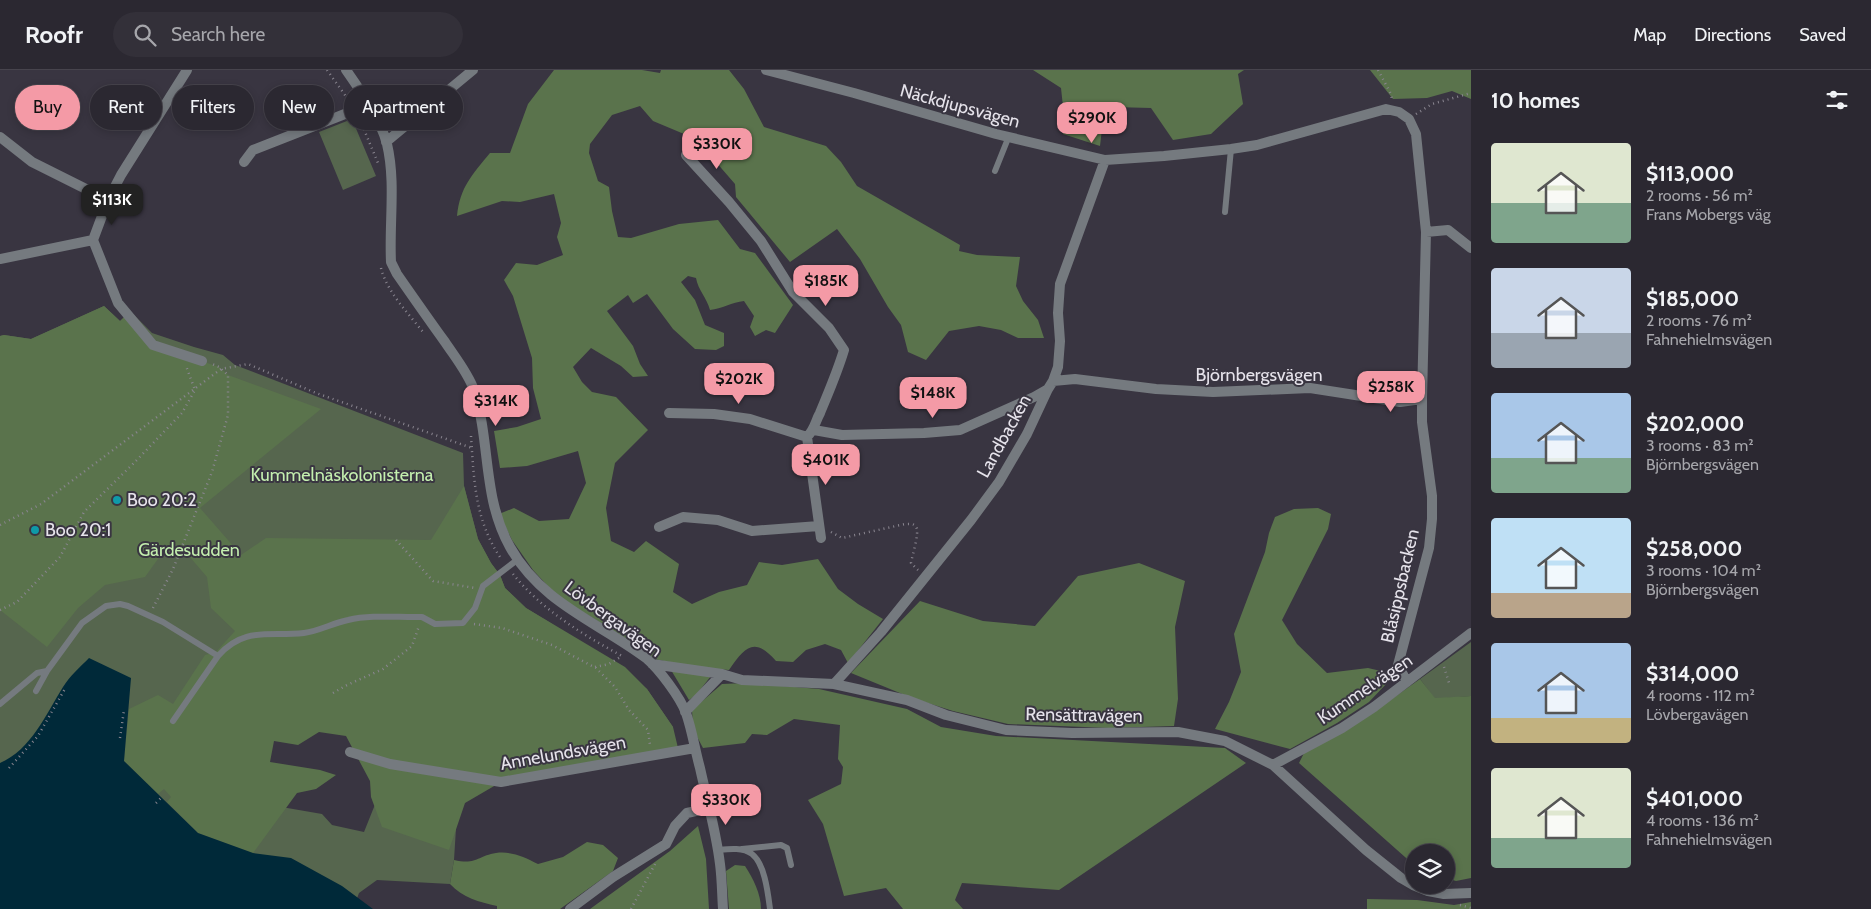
<!DOCTYPE html>
<meta charset="utf-8">
<style>
body{margin:0;font-family:Cabin,sans-serif;background:#333039;color:#f1f3f6;height:100vh;display:flex;flex-direction:column;font-size:19px;white-space:nowrap}
*{box-sizing:border-box;margin:0}
p{font-size:16px;color:#a6a6ab}
.icon{flex:none;width:28px;height:28px;fill:none;stroke:currentColor;stroke-width:2;stroke-linecap:round;stroke-linejoin:round}
.map{position:relative;flex:1;overflow:hidden}
.details{display:flex;flex-direction:column;background:#2b2831;width:400px}
.details>*{flex:none}
.guide{position:absolute;left:15px;top:15px;width:475px;height:45px;display:flex;gap:10px}
.fabs{position:absolute;left:1405px;top:774px;display:grid;gap:10px}
.fabs a{display:grid;place-items:center;width:50px;height:50px;border-radius:50%;background:#2b2831;box-shadow:0 2px 8px #0003,0 0 0 1px #47444d;font-size:25px}
.price{position:absolute;translate:-50% -42px;padding:0 11px;border-radius:10px;background:#f49aa6;color:#111;font-size:16px;line-height:32px;filter:drop-shadow(0 1px 2px #0008)}
.price::after{content:'';position:absolute;left:50%;top:30px;width:15px;height:11px;margin-left:-8px;background:inherit;clip-path:polygon(0 0,100% 0,50% 100%)}
.price.selected{background:#222;color:#fff}
ul{padding:0;list-style:none}
li{display:flex;align-items:center;gap:15px;height:125px;padding:0 20px}
li span{display:grid;place-items:center;flex:none;width:140px;height:100px;border-radius:5px;color:#555}
li>.icon{margin-inline-start:auto}
span .icon{width:60px;height:60px;fill:#fffc;stroke-width:1}
li b{font-size:21px}
h2{display:flex;justify-content:space-between;align-items:center;height:60px;padding:0 20px;font-size:21px}
.tag{padding:0 18px;border-radius:22px;background:#2b2831;box-shadow:0 2px 8px #0003,0 0 0 1px #47444d;font-size:18px;line-height:45px}
.tag.selected{background:#f49aa6;color:#111}
header{display:flex;align-items:center;gap:30px;box-sizing:border-box;height:70px;padding:0 25px;background:#2b2831;border-bottom:1px solid #47444d}
header strong{font-size:24px}
nav{display:flex;gap:28px;margin-inline-start:auto;font-size:18px}
.search{width:350px;height:45px;background:#333039;display:flex;align-items:center;gap:12px;box-sizing:border-box;padding:0 18px;border-radius:28px;color:#a6a6ab;font-size:19px}
main{display:flex;flex:1;min-height:0}
.map>svg:first-child{display:block}
.green{fill:#56664e}
.forest{fill:#5a734c}
.water{fill:#002939}
.lines{fill:none;stroke-linecap:round;stroke-linejoin:round}
.path{stroke:#8a8690;stroke-width:2.5;stroke-dasharray:1 4;stroke-linecap:butt}
.lane{stroke:#757a7f;stroke-width:6}
.street{stroke:#757a7f;stroke-width:10}
.culture-dot{fill:#0f9aa8;stroke:#393541;stroke-width:2}
.labels{text-anchor:middle;stroke-width:4;stroke-linejoin:round;paint-order:stroke}
.street-label{font-size:18px;fill:#e6e3eb;stroke:#393541}
.park-label{font-size:18px;fill:#c4efaf;stroke:#393541}
.poi-label{font-size:18px;fill:#e6e3eb;stroke:#393541;text-anchor:start}
</style>
<header>
<strong>Roofr</strong>
<div class="search"><svg class="icon" aria-label="search" viewBox="0 0 24 24"><circle cx="10" cy="10" r="6"/><path d="M15 15l6 6"/></svg>Search here</div>
<nav><a>Map</a><a>Directions</a><a>Saved</a></nav>
</header>
<main>
<div class="map">
<svg width="1471" height="839" viewBox="0 0 1471 839">
<rect width="100%" height="100%" fill="#393541"/>
<path class="green" d="M352,49L376,106L343,120L319,62Z
M104,236L120,251L131,242L152,263L194,277L223,285L235,295L463,383L464,416L478,469L491,493L500,505L505,518L526,538L552,554L647,619L673,657L397,651L247,661L270,735L322,744L332,755L364,762L390,697L459,710L454,790L450,814L377,810L359,823L353,839H0V266L4,265L31,269Z
M1471,572V626L1435,629L1420,609Z"/>
<path class="forest" d="M554,0H642L660,3L661,0H729L744,19L764,57L826,76L841,92L857,116L960,175L959,181L977,185L1020,187L1016,216L1023,231L1038,250L1044,268H1018L1001,260L979,256L949,261L926,290L908,282L901,255L888,237L860,189L837,159L790,192L736,127L735,114L696,69L653,51L640,36L612,45L590,74L589,83L598,111L609,117L612,141L618,167L631,168L679,154L718,150L740,179L755,183L793,235L775,263L766,260L755,266L750,257L754,246L744,231C732,232 722,239 710,240C707,228 698,220 696,208L688,206L681,212L695,230L705,255L724,263V276L716,280L695,279L673,259L647,224L633,233L628,225L607,241L633,276L640,294L648,306L633,307L621,296L591,278L573,297L582,312L592,322L616,327L648,360L615,393L606,438L611,471L634,482L646,471L679,494L673,522L692,534L719,522L747,515L759,492L782,495L818,489L838,519L858,534L883,549L848,593L841,580L825,574L806,580L793,592L776,591C754,566 745,577 729,600L694,597L654,589L643,579L557,526L533,500L512,470L499,444L514,438L539,451L569,449L586,413L578,381L527,396L500,398L494,361L517,357L541,349L533,318L532,288L513,226L504,210L516,193L537,195L563,185L557,167L561,153L554,124L520,132L502,131L457,146C460,117 472,105 490,83H510L528,34Z
M1033,0H1244L1238,4L1243,34L1211,64L1173,70L1151,38L1113,37L1102,59L1100,76L1063,64L1064,46L1061,18Z
M1370,0H1471V29L1452,21L1427,28L1393,29Z
M104,236L120,251L126,245L153,275L219,297L228,305L321,339L200,438L241,485L266,468L431,470L464,416L478,469L491,493L500,505L505,518L526,538L625,597L647,619L673,657L678,678L501,712L465,733L449,780L382,757L371,727L370,711L346,666L319,662L298,675L274,671L270,692L320,700L336,705L316,719L297,723L253,783L198,763L167,732L171,727L164,719L158,724L124,691L129,639L158,625L173,634L205,585L216,582L235,561L211,538L207,507L189,486L168,475L145,507L105,515L78,538L47,577L0,540V266L4,265L31,269Z
M1318,438L1331,444L1328,459L1282,550L1297,574L1327,603L1368,598L1385,602L1388,612L1369,632L1337,653L1290,679L1215,659L1229,632L1241,602L1234,564L1265,482L1269,463L1275,447L1294,439Z
M1139,493L1185,511L1175,557L1178,629L1174,656L1109,658L1008,654L953,641L912,628L851,603L920,531L983,551L1035,556L1078,506Z
M671,600L711,606L696,625L689,630Z
M1420,609L1435,628L1471,626V808L1456,811L1446,808V782H1414V795L1299,693L1305,681L1375,641Z
M746,613L819,619L907,639L941,657L996,666L1225,678L1246,693L1059,820L962,813L955,830L963,839H903L886,818L844,826L823,754L808,730L841,714L843,697L838,689L840,655L794,649L767,665L752,664L745,673L703,678L693,659L692,640L722,614Z
M698,756L706,789L709,839H590L670,781Z
M587,772L603,775L618,788L613,801L560,839H497V836C479,832 463,828 450,814L454,790C477,795 477,786 496,783C512,781 524,787 538,794L563,787Z
M735,795L745,796C753,808 761,824 761,839H729L726,801Z
M1367,829L1417,830L1454,835L1471,832V839H1367Z"/>
<path class="water" d="M89,588L131,608L124,691L198,763L253,783L291,788L342,816L373,839H0V693C31,680 46,644 63,617C70,606 80,597 89,588Z"/>
<g class="lines">
<path class="path" d="M327,0L350,32
M1378,0L1391,24L1392,29
M1416,44L1432,34L1471,23
M360,50L378,93
M381,198C387,222 408,243 423,262
M471,366C474,411 475,452 502,490
M0,455L41,434L221,299L248,294L316,323L472,378
M831,462L842,468L905,454C909,454 914,453 916,457C920,462 912,486 911,493L918,500
M396,470L433,511L475,518
M513,504C542,540 583,565 624,587
M153,538L173,499L212,402L228,345V305L219,297L212,294
M0,540L17,532L60,487L84,442L132,395L182,343L195,320L186,296
M474,554L502,558L552,575L596,598L615,617L629,640L648,660L650,675
M595,597L609,594L622,586
M1444,597L1450,616
M333,623L347,615L383,599L412,576L419,556
M120,668L124,640
M9,698L38,666L66,617
M156,733L162,727
M1460,835L1471,838
M631,839L655,794"/>
<path class="lane" d="M995,101L1009,66
M1225,142L1231,79
M36,621L47,601
M0,634L37,603L47,601L82,553L106,536L120,534L128,536L163,552L218,586
M173,651L218,586C244,556 269,567 304,563C319,561 333,553 348,550C369,545 392,547 414,547H422L435,554L463,553L475,538L483,516L517,490
M742,779L781,775L787,778L791,795
M718,780C728,779 743,777 752,784C765,794 768,824 770,839"/>
<path class="street" d="M187,0L121,105L108,130L93,170L118,233L153,275L202,291
M346,0C360,20 381,50 387,74C396,112 389,153 391,192L397,204C413,227 429,250 445,272C455,287 468,303 474,320C491,373 482,427 510,477C541,533 598,552 646,588C659,599 680,627 686,643C692,660 695,680 700,698C707,730 716,761 720,794C722,809 722,824 723,839
M766,0L854,23L996,64L1105,90L1164,86L1231,79L1257,75L1386,39L1399,42L1409,49L1416,64L1426,162L1422,329L1400,332L1310,318L1213,322L1156,319L1075,309L1053,311
M0,67L32,92L108,130
M386,72L473,0
M244,92L253,80L355,40L368,33
M1426,162L1448,160L1471,178
M0,189L93,170
M669,343L714,344L750,349L807,367C815,359 815,352 820,343C829,321 837,303 844,280L829,258L793,222L761,171L729,132L686,85
M814,360L842,365L924,363L960,360L1034,327L1048,319
M807,367L821,468
M659,457L683,447L718,450L752,461L819,456
M652,594L722,604L742,610L834,614L907,630L946,645L1006,660L1072,663L1178,662L1225,671L1273,695L1366,780L1401,808L1413,815L1428,821L1444,824L1471,823
M1407,612L1398,595L1429,478L1432,449V426L1422,352V329
M834,614L881,562L971,450L999,412L1027,364L1048,319L1053,311L1058,297L1060,271L1058,243L1060,214L1105,90
M685,642L722,604
M350,682L390,694L501,712L695,678
M1273,695L1342,658L1374,637L1471,563
M570,839L613,807L666,774L675,756L687,743L709,738"/>
</g>
<g class="culture-dot">
<circle cx="117" cy="430" r="5"/>
<circle cx="35" cy="460" r="5"/>
</g>
<g class="labels">
<g class="street-label">
<text transform="translate(960 36) rotate(15)" y="6">Näckdjupsvägen</text>
<text x="1259" y="311">Björnbergsvägen</text>
<text transform="translate(1004 366) rotate(-61)" y="6">Landbacken</text>
<text transform="translate(1400 516) rotate(-77)" y="6">Blåsippsbacken</text>
<text transform="translate(613 549) rotate(36)" y="6">Lövbergavägen</text>
<text transform="translate(1365 619) rotate(-34)" y="6">Kummelvägen</text>
<text transform="translate(1084 645) rotate(1)" y="6">Rensättravägen</text>
<text transform="translate(563 683) rotate(-10)" y="6">Annelundsvägen</text>
</g>
<g class="park-label">
<text x="342" y="411">Kummelnäskolonisterna</text>
<text x="189" y="486">Gärdesudden</text>
</g>
<g class="poi-label">
<text x="127" y="436">Boo 20:2</text>
<text x="45" y="466">Boo 20:1</text>
</g>
</g>
</svg>
<div class="fabs">
<a><svg class="icon" aria-label="layers" viewBox="0 0 24 24"><path d="M12 4l9 5-9 5-9-5zM3 14l9 5 9-5"/></svg></a>
</div>
<b class="price" style="left:1092px;top:74px">$290K</b>
<b class="price" style="left:717px;top:100px">$330K</b>
<b class="price selected" style="left:112px;top:156px">$113K</b>
<b class="price" style="left:826px;top:237px">$185K</b>
<b class="price" style="left:739px;top:335px">$202K</b>
<b class="price" style="left:1391px;top:343px">$258K</b>
<b class="price" style="left:933px;top:349px">$148K</b>
<b class="price" style="left:496px;top:357px">$314K</b>
<b class="price" style="left:826px;top:416px">$401K</b>
<b class="price" style="left:726px;top:756px">$330K</b>
<div class="guide">
<a class="tag selected">Buy</a>
<a class="tag">Rent</a>
<a class="tag">Filters</a>
<a class="tag">New</a>
<a class="tag">Apartment</a>
</div>
</div>
<section class="details">
<h2>10 homes<svg class="icon" aria-label="filters" viewBox="0 0 24 24"><path d="M4 7h16M4 17h16"/><circle cx="9" cy="7" r="2"/><circle cx="15" cy="17" r="2"/></svg></h2>
<ul>
<li><span style="background:linear-gradient(#dfe7d0 60%,#7fa58c 0)"><svg class="icon" aria-label="home" viewBox="0 0 24 24"><path d="M3 11l9-7 9 7M6 9v11h12V9"/></svg></span><div><b>$113,000</b><p>2 rooms · 56 m²</p><p>Frans Mobergs väg</p></div></li>
<li><span style="background:linear-gradient(#c9d6e8 65%,#9aa5b1 0)"><svg class="icon" aria-label="home" viewBox="0 0 24 24"><path d="M3 11l9-7 9 7M6 9v11h12V9"/></svg></span><div><b>$185,000</b><p>2 rooms · 76 m²</p><p>Fahnehielmsvägen</p></div></li>
<li><span style="background:linear-gradient(#a9c7e8 65%,#7fa58c 0)"><svg class="icon" aria-label="home" viewBox="0 0 24 24"><path d="M3 11l9-7 9 7M6 9v11h12V9"/></svg></span><div><b>$202,000</b><p>3 rooms · 83 m²</p><p>Björnbergsvägen</p></div></li>
<li><span style="background:linear-gradient(#bfe0f5 75%,#b9a48a 0)"><svg class="icon" aria-label="home" viewBox="0 0 24 24"><path d="M3 11l9-7 9 7M6 9v11h12V9"/></svg></span><div><b>$258,000</b><p>3 rooms · 104 m²</p><p>Björnbergsvägen</p></div></li>
<li><span style="background:linear-gradient(#a9c7e8 75%,#c2b280 0)"><svg class="icon" aria-label="home" viewBox="0 0 24 24"><path d="M3 11l9-7 9 7M6 9v11h12V9"/></svg></span><div><b>$314,000</b><p>4 rooms · 112 m²</p><p>Lövbergavägen</p></div></li>
<li><span style="background:linear-gradient(#dfe7d0 70%,#7fa58c 0)"><svg class="icon" aria-label="home" viewBox="0 0 24 24"><path d="M3 11l9-7 9 7M6 9v11h12V9"/></svg></span><div><b>$401,000</b><p>4 rooms · 136 m²</p><p>Fahnehielmsvägen</p></div></li>
</ul>
</section>
</main>
